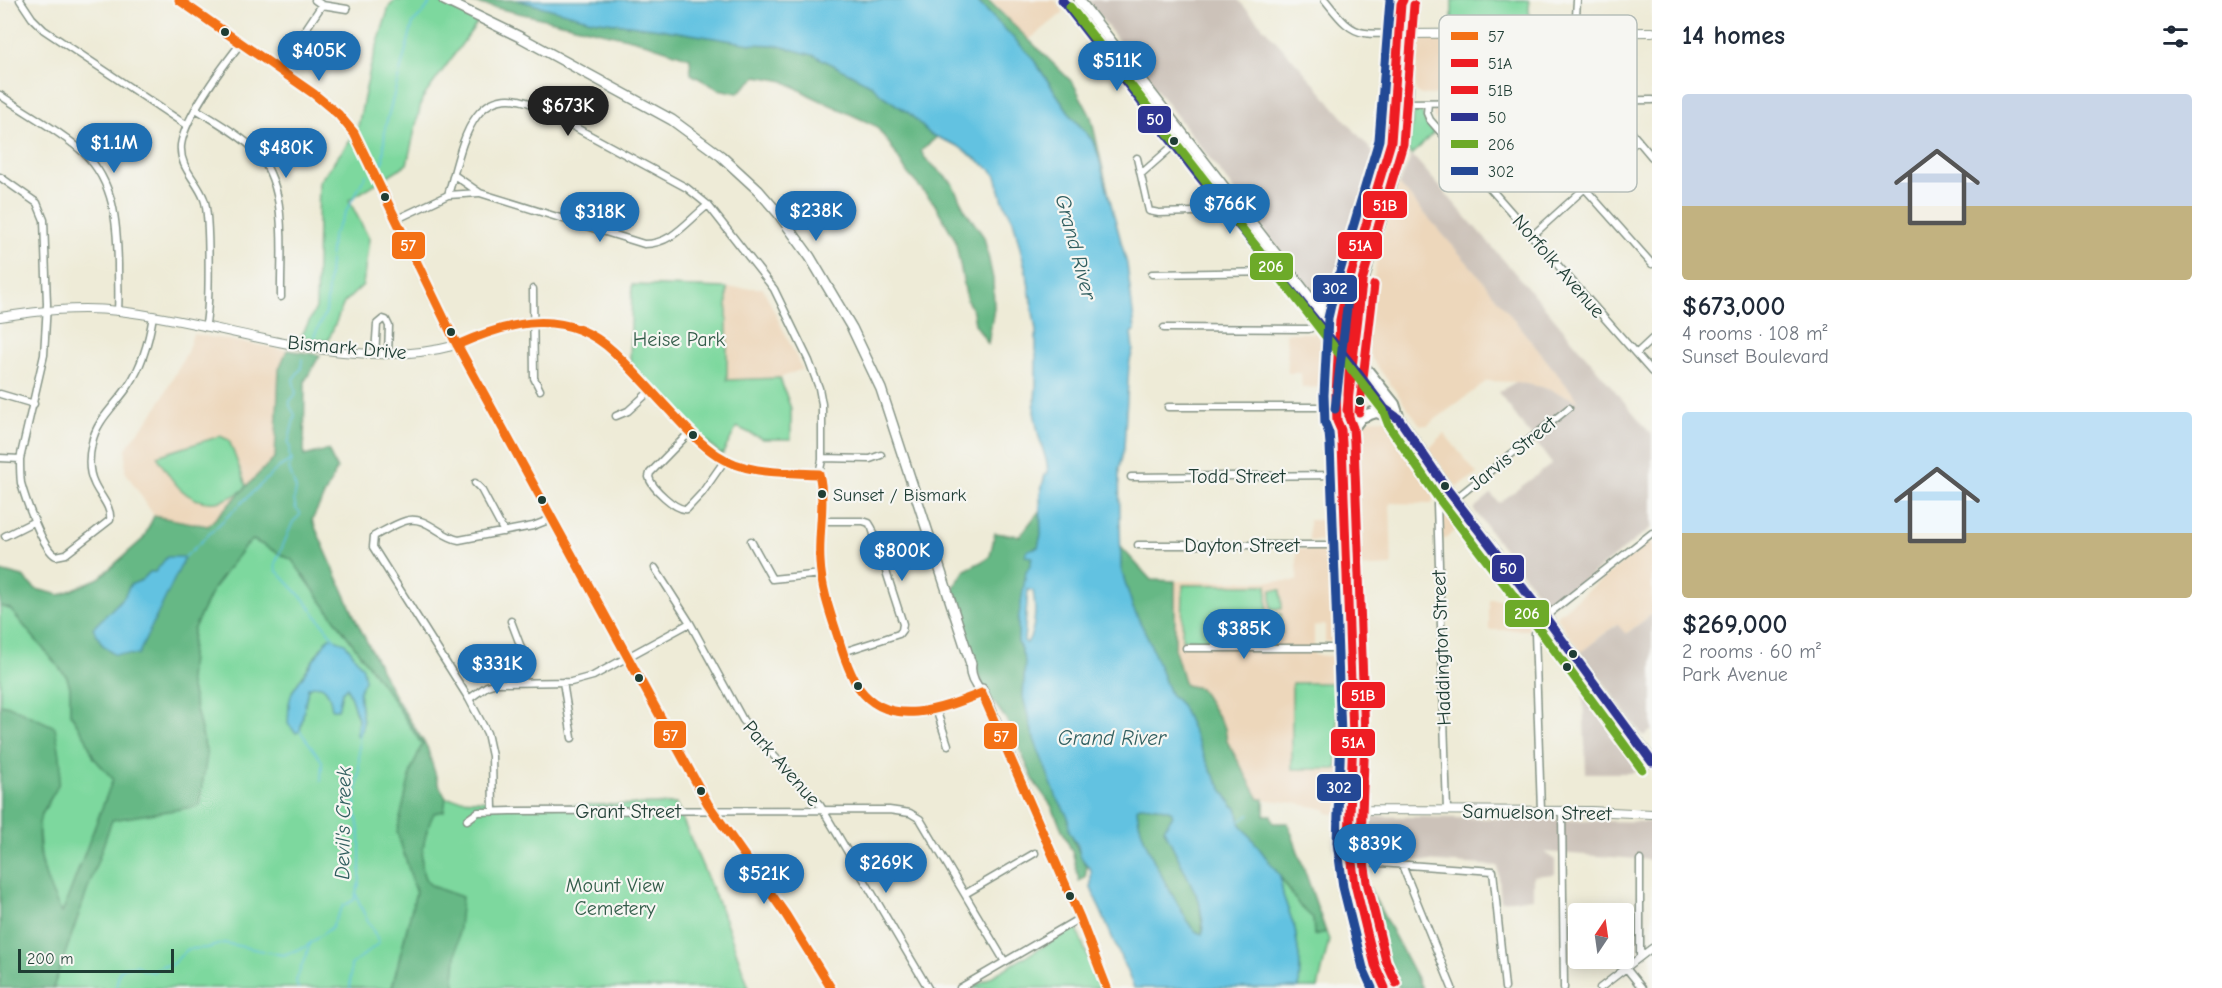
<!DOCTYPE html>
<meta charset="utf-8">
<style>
body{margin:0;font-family:"Comic Neue",sans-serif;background:#f6f6f7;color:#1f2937;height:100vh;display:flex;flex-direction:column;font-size:22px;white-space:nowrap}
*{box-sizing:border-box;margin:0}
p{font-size:20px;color:#747a83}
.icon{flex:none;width:33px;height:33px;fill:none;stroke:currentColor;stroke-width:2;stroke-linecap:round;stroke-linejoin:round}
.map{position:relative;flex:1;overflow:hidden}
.side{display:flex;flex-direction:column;background:#fff;width:570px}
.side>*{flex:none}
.needle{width:39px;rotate:13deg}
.tools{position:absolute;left:1568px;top:903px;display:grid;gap:12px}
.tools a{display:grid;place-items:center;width:66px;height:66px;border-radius:6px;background:#fff;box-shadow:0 3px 15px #0003;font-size:30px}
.scale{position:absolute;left:18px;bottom:15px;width:156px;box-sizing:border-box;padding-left:6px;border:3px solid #1f3d34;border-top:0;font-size:16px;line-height:21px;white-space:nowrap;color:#1f3d34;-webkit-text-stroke:4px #f6f6f2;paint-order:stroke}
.price{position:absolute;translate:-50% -51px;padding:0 14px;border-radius:21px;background:#1f6fb2;color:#fff;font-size:20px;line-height:39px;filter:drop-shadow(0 2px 3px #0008)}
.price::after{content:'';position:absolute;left:50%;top:36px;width:18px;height:14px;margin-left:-9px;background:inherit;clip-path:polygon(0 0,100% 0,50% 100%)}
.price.selected{background:#222;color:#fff}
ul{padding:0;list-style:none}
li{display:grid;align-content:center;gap:12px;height:318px;padding:0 30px}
li span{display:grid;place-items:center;height:186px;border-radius:6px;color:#555}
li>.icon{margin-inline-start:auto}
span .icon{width:108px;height:108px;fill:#fffc;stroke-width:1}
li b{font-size:26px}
h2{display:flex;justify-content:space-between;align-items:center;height:72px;padding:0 30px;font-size:26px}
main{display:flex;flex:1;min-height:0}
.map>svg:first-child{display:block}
.built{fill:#edd7bb}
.industrial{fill:#ccc2b9}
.green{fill:#7dd89e;stroke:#4e8a69;stroke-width:1.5;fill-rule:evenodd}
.forest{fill:#66b885;stroke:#427a5c;stroke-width:1.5;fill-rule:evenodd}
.water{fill:#62c2e1;stroke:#40808a;stroke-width:1.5;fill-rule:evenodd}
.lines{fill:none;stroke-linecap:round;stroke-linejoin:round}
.stream{stroke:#62c2e1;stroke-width:1.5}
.minor-casing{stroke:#869486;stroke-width:9}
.tertiary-casing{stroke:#869486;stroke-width:10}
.secondary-casing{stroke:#869486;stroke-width:12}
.primary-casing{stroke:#869486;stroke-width:14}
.minor{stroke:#fff;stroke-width:6}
.tertiary{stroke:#fff;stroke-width:8}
.secondary{stroke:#fff;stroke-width:9}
.primary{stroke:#fff;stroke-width:10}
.bus-1-casing{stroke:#f6f6f2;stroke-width:14}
.bus-2-casing{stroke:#f6f6f2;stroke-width:14}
.bus-3-casing{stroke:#f6f6f2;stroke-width:14}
.bus-4-casing{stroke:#f6f6f2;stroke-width:14}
.bus-5-casing{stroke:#f6f6f2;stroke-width:14}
.bus-6-casing{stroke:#f6f6f2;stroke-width:14}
.bus-1{stroke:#f47116;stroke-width:9}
.bus-2{stroke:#ee1d23;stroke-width:9}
.bus-3{stroke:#ee1d23;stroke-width:9}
.bus-4{stroke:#2e3491;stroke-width:9}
.bus-5{stroke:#6daa29;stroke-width:9}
.bus-6{stroke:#244895;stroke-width:9}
.bus-dot{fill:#1f3d34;stroke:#f6f6f2;stroke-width:2}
.labels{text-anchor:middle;stroke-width:4.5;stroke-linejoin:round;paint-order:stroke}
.bus-label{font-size:18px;fill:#1f3d34;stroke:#f6f6f2;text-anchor:start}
.street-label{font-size:20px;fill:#1f3d34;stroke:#f6f6f2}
.park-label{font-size:20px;fill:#325c49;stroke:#f6f6f2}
.water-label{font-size:21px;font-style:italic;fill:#305e5f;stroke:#f6f6f2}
.key{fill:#f6f6f2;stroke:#b6beb9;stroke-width:1.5}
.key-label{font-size:16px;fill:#1f3d34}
.line-badge{stroke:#f6f6f2;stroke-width:2}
.badge-label{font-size:16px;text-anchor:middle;font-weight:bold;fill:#fff}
</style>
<main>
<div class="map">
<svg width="1652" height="988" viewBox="0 0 1652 988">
<rect width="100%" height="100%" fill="#f6f6f2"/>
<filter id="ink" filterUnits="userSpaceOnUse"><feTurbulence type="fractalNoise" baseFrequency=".0167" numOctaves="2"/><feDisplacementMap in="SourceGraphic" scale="12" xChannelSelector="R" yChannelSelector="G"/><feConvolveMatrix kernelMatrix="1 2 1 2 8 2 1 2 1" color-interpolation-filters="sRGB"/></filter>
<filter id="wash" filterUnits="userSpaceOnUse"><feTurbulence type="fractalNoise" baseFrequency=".008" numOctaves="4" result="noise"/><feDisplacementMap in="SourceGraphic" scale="24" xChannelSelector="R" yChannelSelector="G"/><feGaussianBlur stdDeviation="1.35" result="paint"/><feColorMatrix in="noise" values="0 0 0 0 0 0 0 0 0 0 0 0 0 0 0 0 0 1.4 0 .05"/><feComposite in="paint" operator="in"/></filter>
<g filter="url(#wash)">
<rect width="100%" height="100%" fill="#eeebd7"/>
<path class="built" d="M991,0H1055L1064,12L1029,40Z
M1422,37H1465V94L1421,95L1418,93L1415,89L1418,43L1419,38Z
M1462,107L1476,121L1454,140L1434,117L1433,110L1437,108Z
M1399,184L1479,276L1580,402L1542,387L1516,382L1487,381L1428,425H1421L1418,422L1372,359L1365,343L1364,328L1379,248Z
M727,288H763L802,369L780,378L727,380Z
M1286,333H1316L1319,336L1328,353L1330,387L1302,388L1301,373H1288Z
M193,334L287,350L279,369L275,457L208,526L154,516L125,471L126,448L157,408L187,352Z
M1385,419L1438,487L1434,494L1432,504L1390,503L1392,566L1354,568L1350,454L1353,435L1361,420Z
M1444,433L1477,474L1457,487L1431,453L1430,448Z
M1445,501L1463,524L1444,540L1442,536V504Z
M1309,520H1338V538L1335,540L1309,541Z
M1652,539V614L1625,634L1616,624L1581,652L1556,616Z
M1297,549H1340L1343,642H1325V625L1314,626V655L1343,657L1342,669H1344L1345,730L1339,815L1328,813L1325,809L1289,802L1259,799L1227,741L1225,728L1186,686L1175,651V581H1297Z
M1489,599L1523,600L1529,609V630H1489Z"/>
<path class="industrial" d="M1087,0H1238L1300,67L1377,157L1337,293L1325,298L1316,296Z
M1412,155L1548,311L1652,435V527L1549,608L1473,509L1491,494L1499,503L1552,464L1498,392L1516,382L1542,387L1579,401L1479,276L1399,184Z
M1652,614V730L1643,736L1581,652L1617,624L1626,634Z
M1587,688L1642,766L1631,773H1586L1583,693Z
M1362,816L1652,822V860L1544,852L1555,860V874L1533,876V898L1501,901L1498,866L1380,858L1362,830Z"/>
<path class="green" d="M395,0H435L480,19L422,99L407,164L349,200L369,239L363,285L344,303L328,341L301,337L316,308L319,182L357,131L370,69L389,7Z
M1452,0H1529V27H1452Z
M1416,111L1422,112L1425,122L1434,132L1412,155L1408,151L1413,115Z
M632,285L727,288V380L780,378L791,409V439H762L737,427L722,455L692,429L630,363Z
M220,436L229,440L247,488C238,493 227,501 216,502C186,505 170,479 157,456Z
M253,540L292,560L392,698L422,745L411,771L423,797L493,801L494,806L676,804L726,922L749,988H446L413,885L416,892L392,988H53L111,820L207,755L189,680L193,630L213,589L244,547ZM321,648L359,692L363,723L357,727L358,719L347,687L342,692L338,709H333C329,695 326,678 308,688L300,731L292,692Z
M1183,585H1267V639L1182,640Z
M1271,590H1281L1282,609H1271Z
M0,606L10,609L67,677L70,687V713L86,738L94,758L113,779L62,914L48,888L41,857L38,822L58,785L9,706L0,704Z
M1271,614H1281L1282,633H1271Z
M1292,683H1338L1337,769H1292Z
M1280,876L1299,905L1313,918L1314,934L1326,932L1329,940L1318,988H1299L1300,964L1295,929L1283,895Z
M1076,927L1100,988H972Z"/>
<path class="forest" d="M462,0H517L592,20L660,29L751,44L775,45L797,49L816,56L870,84L883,96L909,113L930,134L938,136L921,151L925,158L952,183L965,210L984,237L993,279L994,308L988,344L975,324L973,312L967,300L955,239L934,203L908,174L891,146L876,126L811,96L784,81L757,76L738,93L718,89L691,74L690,58L636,40Z
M976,0H988L1073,83L1091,117L1109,196L1097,151L1092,140L1072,117L1031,56Z
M287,350L320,355L305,381L304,456L328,450L337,469L312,520L357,622L395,697L427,747L438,783L446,798L444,811L434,813C426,829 413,873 431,885C440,890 452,893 462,897L454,978L456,988H392L416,892L397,832L411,771L422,744L392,698L292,560L253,540L244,547L213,589L193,630L189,680L207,755L199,806L112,820L53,988H0V704L9,706L55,727C58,746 65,768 57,787C52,798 40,812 39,824C36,855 47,886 62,913L113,779L94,758L86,738L70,713V687L67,677L10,609L0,606V571L23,577L36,589L60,595L99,578L143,539L154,516L208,526L275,457L279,369ZM167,558L102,644L94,628L124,597L130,585L142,580L150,572H155Z
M1040,510L1041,535L1038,547L1032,557L1018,621V642L1025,661L1023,697L1034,739L1068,817C1069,833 1078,853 1087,866L1085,878L1079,881L1073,854L1051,805L1035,783L1006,719L984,689L949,595L965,570L985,560L990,556L995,533L1020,536Z
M1120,546L1151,580L1175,581V651L1185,685L1200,688L1225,728L1227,741L1259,799H1264V815H1271L1273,823H1288L1326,932L1314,935L1313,918L1299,905L1280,876L1240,823L1237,808L1232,805L1211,771L1181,705L1170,694L1148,638L1133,608L1121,569Z
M1139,806L1157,807L1171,811L1173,815L1164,829L1199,900L1203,934L1197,932L1191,927C1173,895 1139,844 1137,808Z
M1369,888L1422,988H1399L1388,966Z"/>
<path class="water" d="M517,0H976L1031,56L1072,117L1092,140L1097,151L1127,264L1135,330L1131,333L1133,349L1129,365L1124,448L1119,469L1121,569L1133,608L1148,638L1170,694L1181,705L1211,771L1232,805L1237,808L1240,823L1280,876L1283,895L1295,929L1300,964L1299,988H1134L1091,888V870L1080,856L1078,846L1069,830L1068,817L1057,798L1034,739L1023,697L1025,661L1018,642V621L1026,572L1030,566L1032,557L1025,556C1026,547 1032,550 1038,547L1041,535L1040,494L1045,475L1048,473L1047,463L1039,437L1034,412L1036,387V331L1027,275L1013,220L1003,201L996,176L991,170L958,146L930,134L909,113L883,96L870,84L816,56L775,45L751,44L660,29L592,20ZM1028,590L1033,591C1036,607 1036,629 1027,643L1024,641ZM1140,806L1157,807L1171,811L1173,815L1164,829L1199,900L1204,929L1202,934L1197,932L1191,927C1173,895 1139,844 1137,808Z
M167,557H185L138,655L113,654L102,644L93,628L124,597L130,585L142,580L150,572H155Z
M329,637L345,643L363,668L365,680L359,692L363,723L360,735L357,736L358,718L347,687L342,692L338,709H332C330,695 326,679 308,688L300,731L296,733L288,724L289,703L292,692Z"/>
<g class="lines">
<path class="stream" d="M379,166L383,162L385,128L413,23L423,13L430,3
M314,336L326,312L332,237L366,175
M302,359L301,369L293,379L296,394L290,401V406L295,415L288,444L290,447L289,454L292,460L289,469L296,489L294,500L296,509L300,512V515L293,522L275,564L276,570L306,602L335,640
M185,557L278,468L291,460
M300,731L322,761L321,781
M1240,821L1250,814
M116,988L119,972L124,967L137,965L143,970L153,972L161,966L171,965L188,949L207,948L224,943L283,955L305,947L331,928L343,906L354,900L360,880V836L355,807L359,773V735
M298,988L296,981L310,944
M350,988L351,965L379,943C372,926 361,912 356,894"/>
</g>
</g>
<g filter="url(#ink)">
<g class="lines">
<g class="minor-casing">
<path id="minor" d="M20,0L32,18L44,30L186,125
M315,0L322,5L347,9
M1325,0C1336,13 1347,31 1365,33C1376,35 1388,33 1399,33
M1575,33L1577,0
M279,69L322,5
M0,95C26,113 62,132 84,153C115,183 117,224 118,264C118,280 119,295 118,311
M1604,100L1652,157
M1508,102L1652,264
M1405,103L1652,100
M1428,103L1427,113L1430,120L1652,372
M196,109C215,121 237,133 253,148C290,185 280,249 281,297
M1137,158L1149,211L1159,213L1228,211
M1141,174L1175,144
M454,175L480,193L644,244C673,244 687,221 708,205
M0,177L37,203L44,220L47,304L44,355L20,459C20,467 20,475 21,483C25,498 43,550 56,556L66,554L110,520C112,507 99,495 94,483C88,471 89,456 92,443C96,420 117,404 129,385C143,364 149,341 153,316
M448,195C461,153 469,79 532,104L687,188L708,205L774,289L809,361L819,388L822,404V460L819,474L822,485C821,511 819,537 820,563C821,588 845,670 860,689C869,700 884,709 898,712C926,717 957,703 982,693
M395,220L448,195L479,193
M1532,236L1638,140
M1152,274L1276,272
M533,289L534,378L540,390
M205,327C210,312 210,213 204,199C197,180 179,168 181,145C185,117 223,66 241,43
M1164,328L1309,329L1319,324
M457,345C515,318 561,308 613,351L690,432L718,456L742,467L758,471L819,474
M375,354L377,324L383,319L386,320L389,326L388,354
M1636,354L1652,339
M0,394L34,404
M1168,407H1337
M616,416L628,411L651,390
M690,432L650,473L649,477C651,487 676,511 687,509L702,493L725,460
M0,458L20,459
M822,458L870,459L881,455
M1131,477L1343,475
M475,483L481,489L504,532
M1447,489L1439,497L1437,504L1447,810
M1455,499L1569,408
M821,521H863L869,523L872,528L903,624L902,630L899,634L843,652
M5,536L35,521
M751,541L772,579L822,574
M1138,545H1346
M655,568L690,623L743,720L761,742L820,805L928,988
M511,621L522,650V682
M1186,648H1350
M563,682L572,738
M469,699L487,686L497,683L571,682L593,676L690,623
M936,709L948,745
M493,811L492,756L487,733L469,699L373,547L374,536C384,531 395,524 405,521C425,514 440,537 459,540L533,526L551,519
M1541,811L1535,633L1539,625L1551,612L1652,533
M1562,811L1564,988
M467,820L478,812L511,811L889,810L910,813L920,819L1005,962
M1351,861L1493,871L1505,988
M1402,865L1452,988
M965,894L1035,853
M1640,957V860
M1626,968L1642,988
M960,988L1080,918
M1600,988L1652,948"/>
</g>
<g class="tertiary-casing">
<path id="tertiary" d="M179,0L314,94L338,114L354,133L428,288L454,339L551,519L708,804L786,915L831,988
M1405,34L1652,32
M0,317C39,311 79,306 119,311C229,323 346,375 457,345
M1350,808L1361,810L1591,811L1652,814"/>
</g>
<g class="secondary-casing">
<path id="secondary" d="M444,0L520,37L672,120L721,156L758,190L778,213L810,257L852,328L881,389L971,664C969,675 975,685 982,693
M1062,0L1197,174L1337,348
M1079,0L1338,334
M982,689L1080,918L1107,988"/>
</g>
<g class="primary-casing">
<path id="primary" d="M1344,302L1349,311L1348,347
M1316,303L1330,304L1346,291
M1338,334L1394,404L1399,419L1447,489L1546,618L1652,762
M1337,348C1357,372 1374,401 1399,419
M1341,430C1356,386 1351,340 1360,294C1370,244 1391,196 1401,145C1410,99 1408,50 1411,4L1409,0
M1342,443L1361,417L1376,412L1393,417
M1377,988L1374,975L1375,965L1355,884L1348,831L1353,735L1342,443L1341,430L1337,421L1336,395L1340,320L1346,291L1391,142L1401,4L1403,0"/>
</g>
<use href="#minor" class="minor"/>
<use href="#tertiary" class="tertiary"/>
<use href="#secondary" class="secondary"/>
<use href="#primary" class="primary"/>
<g class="bus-1-casing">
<path id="bus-1" d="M179,0L314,94L338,114L354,133L454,339L708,804L786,915L831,988
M457,345C511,321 566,307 614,352C634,371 652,392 671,412C685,427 700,444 717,455C747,475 785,472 819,474C826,501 818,533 820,561C821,587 830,613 838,637C843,654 849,673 859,688C889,730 944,708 982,693L1080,918L1107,988"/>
</g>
<g class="bus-2-casing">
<path id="bus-2" d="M1347,410L1362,283
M1385,988L1375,965L1355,884L1349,841L1353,735L1342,443L1341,430L1337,421L1336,395L1340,320L1346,291L1391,142L1401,4L1403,0"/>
</g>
<g class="bus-3-casing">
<path id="bus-3" d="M1359,412L1374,285
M1396,983L1386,961L1367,882L1361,840L1365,735L1354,443L1353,428L1349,418L1348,395L1352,322L1358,294L1403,144L1414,5"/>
</g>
<g class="bus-4-casing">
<path id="bus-4" d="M1062,0L1197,174L1352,365L1385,409L1399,419L1447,489L1546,618L1652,762"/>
</g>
<g class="bus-5-casing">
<path id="bus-5" d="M1070,7L1383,410L1389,426L1437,496L1536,625L1642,769"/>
</g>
<g class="bus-6-casing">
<path id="bus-6" d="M1335,409L1350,282
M1372,988L1363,968L1343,887L1337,842L1341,735L1330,444L1329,433L1325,423L1324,395L1328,318L1335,288L1379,140L1390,0"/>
</g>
<use href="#bus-1" class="bus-1"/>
<use href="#bus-2" class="bus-2"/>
<use href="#bus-3" class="bus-3"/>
<use href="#bus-4" class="bus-4"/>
<use href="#bus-5" class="bus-5"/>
<use href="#bus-6" class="bus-6"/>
</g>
</g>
<g class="bus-dot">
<circle cx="225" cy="32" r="5"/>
<circle cx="1174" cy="141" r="5"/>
<circle cx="385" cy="197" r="5"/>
<circle cx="451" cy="332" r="5"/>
<circle cx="1360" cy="401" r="5"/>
<circle cx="693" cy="435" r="5"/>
<circle cx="1445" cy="486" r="5"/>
<circle cx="822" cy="494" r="5"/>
<circle cx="542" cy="500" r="5"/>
<circle cx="1573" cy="654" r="5"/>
<circle cx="1567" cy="667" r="5"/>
<circle cx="639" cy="678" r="5"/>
<circle cx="858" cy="686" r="5"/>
<circle cx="701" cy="791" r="5"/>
<circle cx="1070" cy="896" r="5"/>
</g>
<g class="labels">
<g class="bus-label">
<text x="833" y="501">Sunset / Bismark</text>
</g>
<g class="street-label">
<text transform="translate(1559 266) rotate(49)" y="7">Norfolk Avenue</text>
<text transform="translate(347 347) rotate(5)" y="7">Bismark Drive</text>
<text transform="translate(1512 453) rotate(-39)" y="7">Jarvis Street</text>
<text x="1237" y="483">Todd Street</text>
<text x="1242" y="552">Dayton Street</text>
<text transform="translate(1441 648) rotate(-92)" y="7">Haddington Street</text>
<text transform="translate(782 763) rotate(49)" y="7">Park Avenue</text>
<text x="628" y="818">Grant Street</text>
<text transform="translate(1537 812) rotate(1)" y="7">Samuelson Street</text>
</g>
<g class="park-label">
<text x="679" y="346">Heise Park</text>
<text x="615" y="892">Mount View<tspan x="615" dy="23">Cemetery</tspan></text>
</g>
<g class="water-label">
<text transform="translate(1076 247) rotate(75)" y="7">Grand River</text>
<text x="1112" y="745">Grand River</text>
<text transform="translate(343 823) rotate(-89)" y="7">Devil's Creek</text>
</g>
</g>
<rect x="1439" y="15" width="198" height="177" rx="9" class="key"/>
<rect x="1451" y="32" width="27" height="8" fill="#f47116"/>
<rect x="1451" y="59" width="27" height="8" fill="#ee1d23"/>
<rect x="1451" y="86" width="27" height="8" fill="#ee1d23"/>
<rect x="1451" y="113" width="27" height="8" fill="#2e3491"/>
<rect x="1451" y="140" width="27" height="8" fill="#6daa29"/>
<rect x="1451" y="167" width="27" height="8" fill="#244895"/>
<g class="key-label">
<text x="1488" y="42">57</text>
<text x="1488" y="69">51A</text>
<text x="1488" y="96">51B</text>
<text x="1488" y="123">50</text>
<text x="1488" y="150">206</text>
<text x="1488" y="177">302</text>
</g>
<g class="line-badge">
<rect x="1137" y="105" width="35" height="29" rx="6" fill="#2e3491"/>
<rect x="1362" y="190" width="46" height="29" rx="6" fill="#ee1d23"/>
<rect x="391" y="231" width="35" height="29" rx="6" fill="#f47116"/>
<rect x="1337" y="231" width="46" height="29" rx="6" fill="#ee1d23"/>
<rect x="1249" y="252" width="45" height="29" rx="6" fill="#6daa29"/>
<rect x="1312" y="274" width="46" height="29" rx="6" fill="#244895"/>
<rect x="1491" y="554" width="34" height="29" rx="6" fill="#2e3491"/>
<rect x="1504" y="599" width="46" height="29" rx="6" fill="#6daa29"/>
<rect x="1341" y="681" width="45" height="28" rx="6" fill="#ee1d23"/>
<rect x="653" y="720" width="34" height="29" rx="6" fill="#f47116"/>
<rect x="983" y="722" width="35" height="28" rx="6" fill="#f47116"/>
<rect x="1330" y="728" width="46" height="29" rx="6" fill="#ee1d23"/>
<rect x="1316" y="773" width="46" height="29" rx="6" fill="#244895"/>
</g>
<g class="badge-label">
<text x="1155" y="125">50</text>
<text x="1385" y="211">51B</text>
<text x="408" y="251">57</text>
<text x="1360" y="251">51A</text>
<text x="1271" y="272">206</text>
<text x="1335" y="294">302</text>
<text x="1508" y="574">50</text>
<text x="1527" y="619">206</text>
<text x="1363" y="701">51B</text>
<text x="670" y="741">57</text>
<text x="1001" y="742">57</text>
<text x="1353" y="748">51A</text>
<text x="1339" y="793">302</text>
</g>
</svg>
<div class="tools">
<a><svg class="needle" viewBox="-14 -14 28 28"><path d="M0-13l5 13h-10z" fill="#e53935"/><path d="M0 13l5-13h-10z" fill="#747a83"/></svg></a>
</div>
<div class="scale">200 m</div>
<b class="price" style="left:319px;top:82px">$405K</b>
<b class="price" style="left:1117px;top:92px">$511K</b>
<b class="price selected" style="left:568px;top:137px">$673K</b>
<b class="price" style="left:114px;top:174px">$1.1M</b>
<b class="price" style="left:286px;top:179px">$480K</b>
<b class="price" style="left:1230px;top:235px">$766K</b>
<b class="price" style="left:816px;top:242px">$238K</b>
<b class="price" style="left:600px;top:243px">$318K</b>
<b class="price" style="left:902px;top:582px">$800K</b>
<b class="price" style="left:1244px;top:660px">$385K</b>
<b class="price" style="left:497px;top:695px">$331K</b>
<b class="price" style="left:1375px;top:875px">$839K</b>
<b class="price" style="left:886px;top:894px">$269K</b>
<b class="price" style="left:764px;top:905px">$521K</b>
</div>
<section class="side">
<h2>14 homes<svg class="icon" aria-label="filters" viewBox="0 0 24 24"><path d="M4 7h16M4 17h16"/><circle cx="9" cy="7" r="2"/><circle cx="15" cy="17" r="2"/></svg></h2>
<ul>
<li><span style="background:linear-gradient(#c9d6e8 60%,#c2b280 0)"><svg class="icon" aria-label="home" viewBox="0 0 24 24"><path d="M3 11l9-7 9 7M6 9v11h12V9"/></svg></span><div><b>$673,000</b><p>4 rooms · 108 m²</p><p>Sunset Boulevard</p></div></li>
<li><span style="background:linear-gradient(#bfe0f5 65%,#c2b280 0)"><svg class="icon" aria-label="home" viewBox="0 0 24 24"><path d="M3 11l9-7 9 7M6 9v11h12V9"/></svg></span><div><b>$269,000</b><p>2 rooms · 60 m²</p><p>Park Avenue</p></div></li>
</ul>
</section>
</main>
